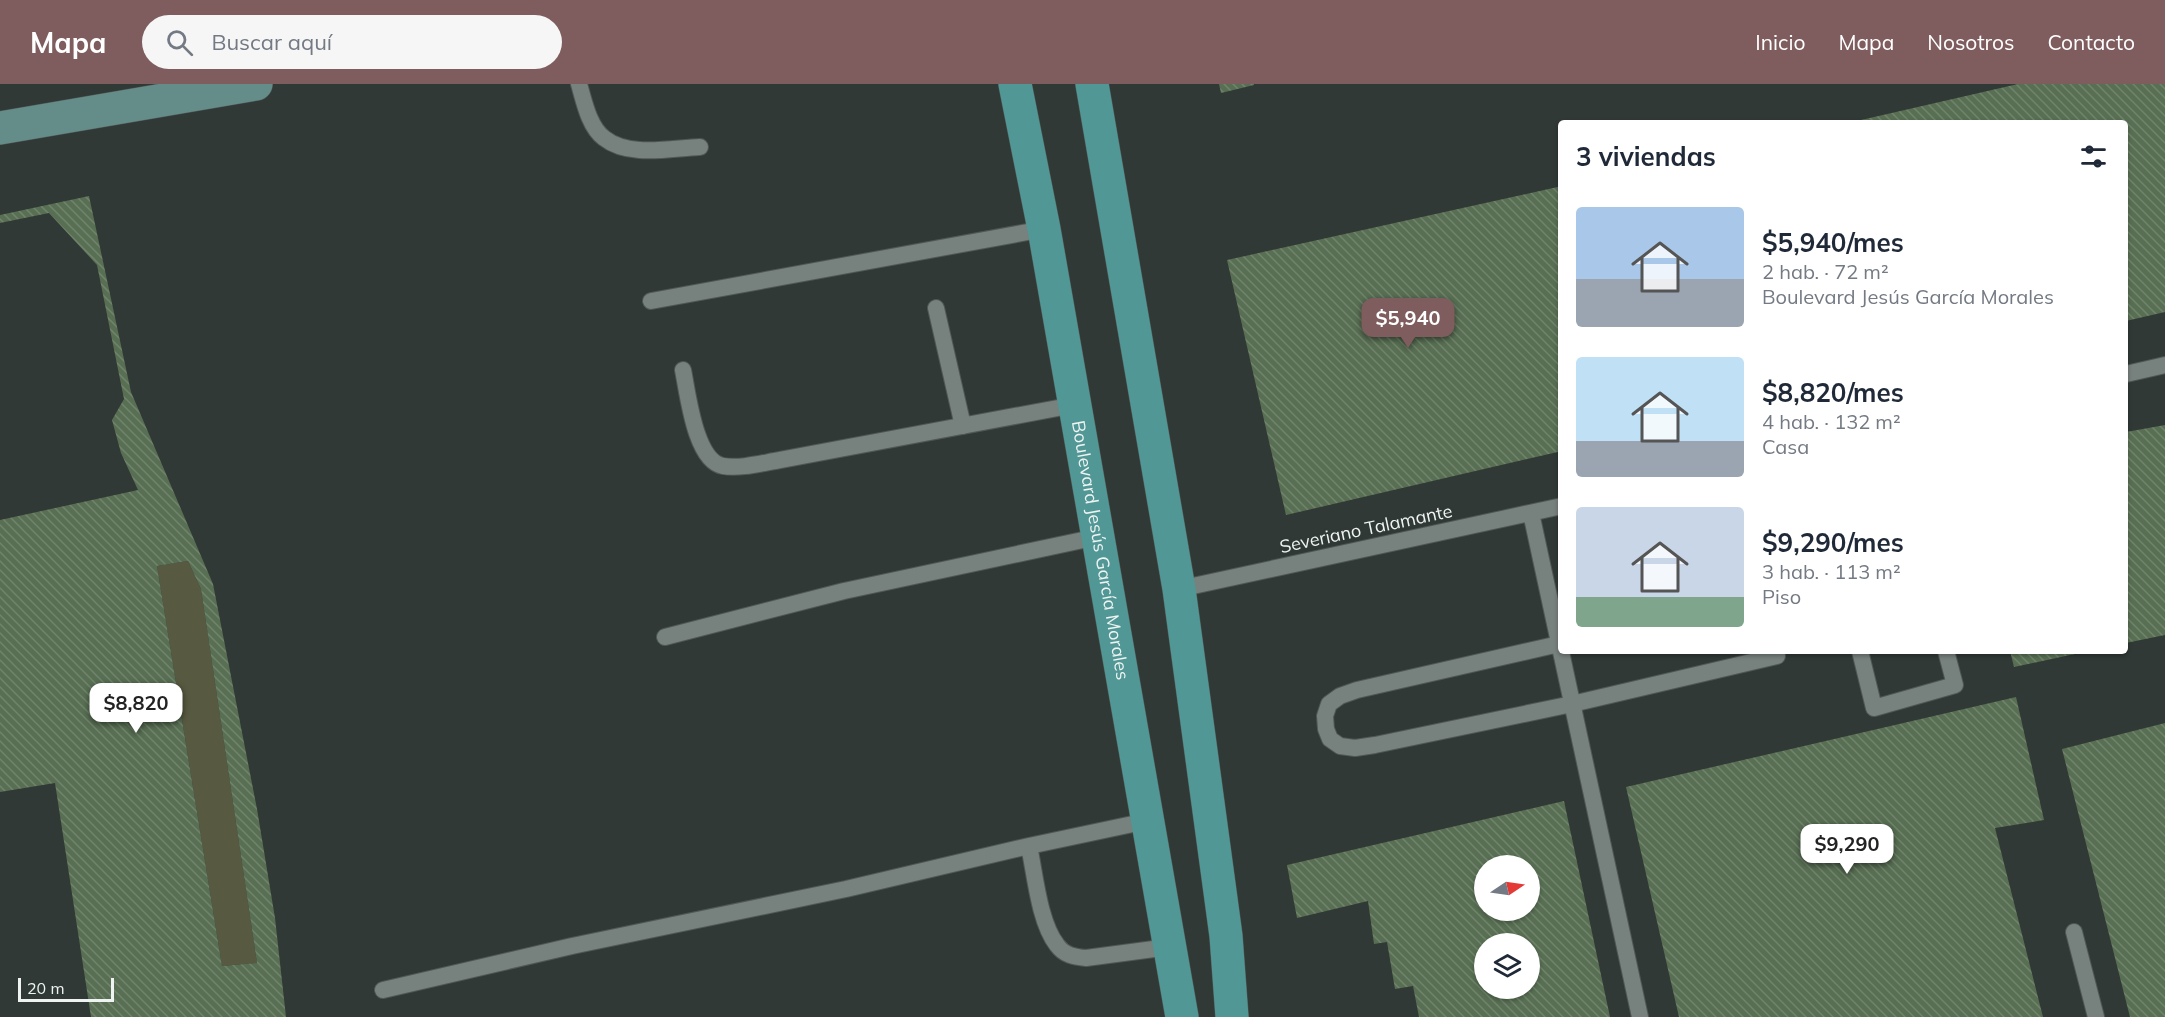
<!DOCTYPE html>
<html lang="es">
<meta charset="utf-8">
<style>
body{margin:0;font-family:Mulish,sans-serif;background:#f6f6f7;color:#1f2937;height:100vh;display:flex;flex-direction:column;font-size:22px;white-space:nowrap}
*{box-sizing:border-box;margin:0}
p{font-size:20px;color:#747a83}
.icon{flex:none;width:33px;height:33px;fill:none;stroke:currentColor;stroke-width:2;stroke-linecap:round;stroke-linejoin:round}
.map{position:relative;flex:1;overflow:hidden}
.drawer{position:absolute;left:1558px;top:36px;width:570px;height:534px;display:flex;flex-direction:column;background:#fff;border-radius:6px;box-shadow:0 2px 4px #0004}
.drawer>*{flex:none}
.needle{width:39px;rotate:77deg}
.fabs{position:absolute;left:1474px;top:771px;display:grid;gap:12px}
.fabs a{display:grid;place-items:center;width:66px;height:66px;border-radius:50%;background:#fff;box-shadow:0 2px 4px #0004;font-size:30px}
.scale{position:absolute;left:18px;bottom:15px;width:96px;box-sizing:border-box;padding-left:6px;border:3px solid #eff4f2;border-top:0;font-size:16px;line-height:21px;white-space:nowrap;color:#eff4f2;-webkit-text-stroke:4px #303935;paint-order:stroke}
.price{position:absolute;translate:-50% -51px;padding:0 14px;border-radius:12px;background:#fff;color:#222;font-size:20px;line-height:39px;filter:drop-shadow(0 2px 3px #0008)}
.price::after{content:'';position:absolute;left:50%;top:36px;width:18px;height:14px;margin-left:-9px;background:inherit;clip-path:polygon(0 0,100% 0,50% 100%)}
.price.active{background:#7f5d5e;color:#fff}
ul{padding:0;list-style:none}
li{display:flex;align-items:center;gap:18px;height:150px;padding:0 18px}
li span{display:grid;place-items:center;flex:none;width:168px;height:120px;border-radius:6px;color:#555}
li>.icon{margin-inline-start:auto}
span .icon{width:72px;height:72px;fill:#fffc;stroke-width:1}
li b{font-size:26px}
h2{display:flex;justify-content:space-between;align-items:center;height:72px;padding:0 18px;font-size:26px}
header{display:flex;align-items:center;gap:36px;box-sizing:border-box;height:84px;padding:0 30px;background:#7f5d5e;color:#fff}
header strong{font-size:28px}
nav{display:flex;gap:33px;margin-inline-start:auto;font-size:21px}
.search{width:420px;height:54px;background:#f6f6f7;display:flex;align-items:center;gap:15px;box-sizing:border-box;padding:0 21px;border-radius:33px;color:#747a83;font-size:22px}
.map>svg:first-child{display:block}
.park{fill:#575941}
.building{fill:url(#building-back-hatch);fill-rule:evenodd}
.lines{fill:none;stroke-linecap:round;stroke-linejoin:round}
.lane-casing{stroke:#505754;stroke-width:18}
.secondary-casing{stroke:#505754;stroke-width:34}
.primary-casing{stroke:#505754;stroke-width:34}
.lane{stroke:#77817d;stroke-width:16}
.secondary{stroke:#648c89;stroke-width:33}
.primary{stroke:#509795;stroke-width:33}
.labels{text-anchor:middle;stroke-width:4.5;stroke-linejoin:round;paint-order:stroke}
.street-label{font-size:18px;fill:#eff4f2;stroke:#303935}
</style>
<header>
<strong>Mapa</strong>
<div class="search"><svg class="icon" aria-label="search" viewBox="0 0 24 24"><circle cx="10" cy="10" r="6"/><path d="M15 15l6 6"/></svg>Buscar aquí</div>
<nav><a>Inicio</a><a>Mapa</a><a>Nosotros</a><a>Contacto</a></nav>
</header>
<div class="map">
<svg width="2165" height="933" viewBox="0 0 2165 933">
<defs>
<pattern id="building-back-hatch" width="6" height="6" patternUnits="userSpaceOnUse" patternTransform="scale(1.5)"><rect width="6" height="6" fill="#586f53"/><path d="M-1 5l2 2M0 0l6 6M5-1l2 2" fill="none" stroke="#70846c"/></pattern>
</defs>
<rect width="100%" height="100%" fill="#303935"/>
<path class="park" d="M188,477L201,505L257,879L222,882L157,482Z"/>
<path class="building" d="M1219,0H1254V1L1221,9Z
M2018,0H2165V228L2126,237V39H1848Z
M1562,102V367L1286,431L1227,176Z
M89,112L131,308L213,500L257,725L275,834L286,933H91L55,699L0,708V436L138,406L121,369L112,336L124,315L97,181L49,129L0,139V131ZM188,477L201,505L257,879L222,882L157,482Z
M2165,341V551L2126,559V348Z
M2010,567H2084V568L2014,583Z
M2016,613L2044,736L1995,744L2043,933H1679L1626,703Z
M2165,639V933H2130L2062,665Z
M1564,717L1610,933H1419L1413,902L1395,905L1387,858L1374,860L1368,817L1297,834L1287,781ZM1485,782H1530V826H1485ZM1485,860H1530V904H1485Z"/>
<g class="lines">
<g class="lane-casing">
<path id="lane" d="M579,0C584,17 589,43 604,54C629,74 671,64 700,63
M651,217L1044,145
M936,224L963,342
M683,286C688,310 695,377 723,382C741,385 762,379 780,376L1074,321
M2126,290L2165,281
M1531,429L1640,933
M1179,505L1562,422
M665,553L844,507L1097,453
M1559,560L1357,606L1340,612L1329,620L1325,632L1326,645L1330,655L1340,662L1355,664L1375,661L1572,620L1777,572L1775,567
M1860,567L1874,624L1955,601L1946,567
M1029,762C1035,790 1039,838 1057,861C1064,871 1074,873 1086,874L1169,863
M2074,848L2096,933
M383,906L572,862L846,805L1029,762L1147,737"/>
</g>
<g class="secondary-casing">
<path id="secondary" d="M0,44L256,0"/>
</g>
<g class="primary-casing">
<g id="primary">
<path id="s1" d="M1015,0L1044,145L1182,933"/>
<path d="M1092,0L1179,505L1226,852L1232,933"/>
</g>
</g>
<use href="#lane" class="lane"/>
<use href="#secondary" class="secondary"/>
<use href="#primary" class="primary"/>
</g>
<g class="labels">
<g class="street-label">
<text transform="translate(1366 445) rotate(-12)" y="6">Severiano Talamante</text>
<text dy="6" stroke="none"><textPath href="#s1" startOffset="474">Boulevard Jesús García Morales</textPath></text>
</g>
</g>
</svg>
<div class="fabs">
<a><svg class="needle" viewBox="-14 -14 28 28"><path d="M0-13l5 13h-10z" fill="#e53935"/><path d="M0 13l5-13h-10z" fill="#747a83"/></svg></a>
<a><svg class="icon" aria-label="layers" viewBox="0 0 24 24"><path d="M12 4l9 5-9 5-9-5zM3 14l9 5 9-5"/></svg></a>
</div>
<div class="scale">20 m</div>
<b class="price active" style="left:1408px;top:265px">$5,940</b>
<b class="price" style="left:136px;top:650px">$8,820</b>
<b class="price" style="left:1847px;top:791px">$9,290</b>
<section class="drawer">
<h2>3 viviendas<svg class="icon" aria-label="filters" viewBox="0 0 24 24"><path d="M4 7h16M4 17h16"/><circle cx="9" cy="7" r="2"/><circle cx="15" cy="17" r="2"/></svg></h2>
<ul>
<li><span style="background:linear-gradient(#a9c7e8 60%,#9aa5b1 0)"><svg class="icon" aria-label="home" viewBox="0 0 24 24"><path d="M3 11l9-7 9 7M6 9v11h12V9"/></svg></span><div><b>$5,940/mes</b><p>2 hab. · 72 m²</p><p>Boulevard Jesús García Morales</p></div></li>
<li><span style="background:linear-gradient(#bfe0f5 70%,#9aa5b1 0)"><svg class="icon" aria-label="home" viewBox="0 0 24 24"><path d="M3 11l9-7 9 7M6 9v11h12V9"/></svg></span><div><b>$8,820/mes</b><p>4 hab. · 132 m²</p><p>Casa</p></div></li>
<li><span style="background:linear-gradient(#c9d6e8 75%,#7fa58c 0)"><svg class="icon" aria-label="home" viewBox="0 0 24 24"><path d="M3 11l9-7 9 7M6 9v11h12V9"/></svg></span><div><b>$9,290/mes</b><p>3 hab. · 113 m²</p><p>Piso</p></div></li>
</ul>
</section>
</div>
